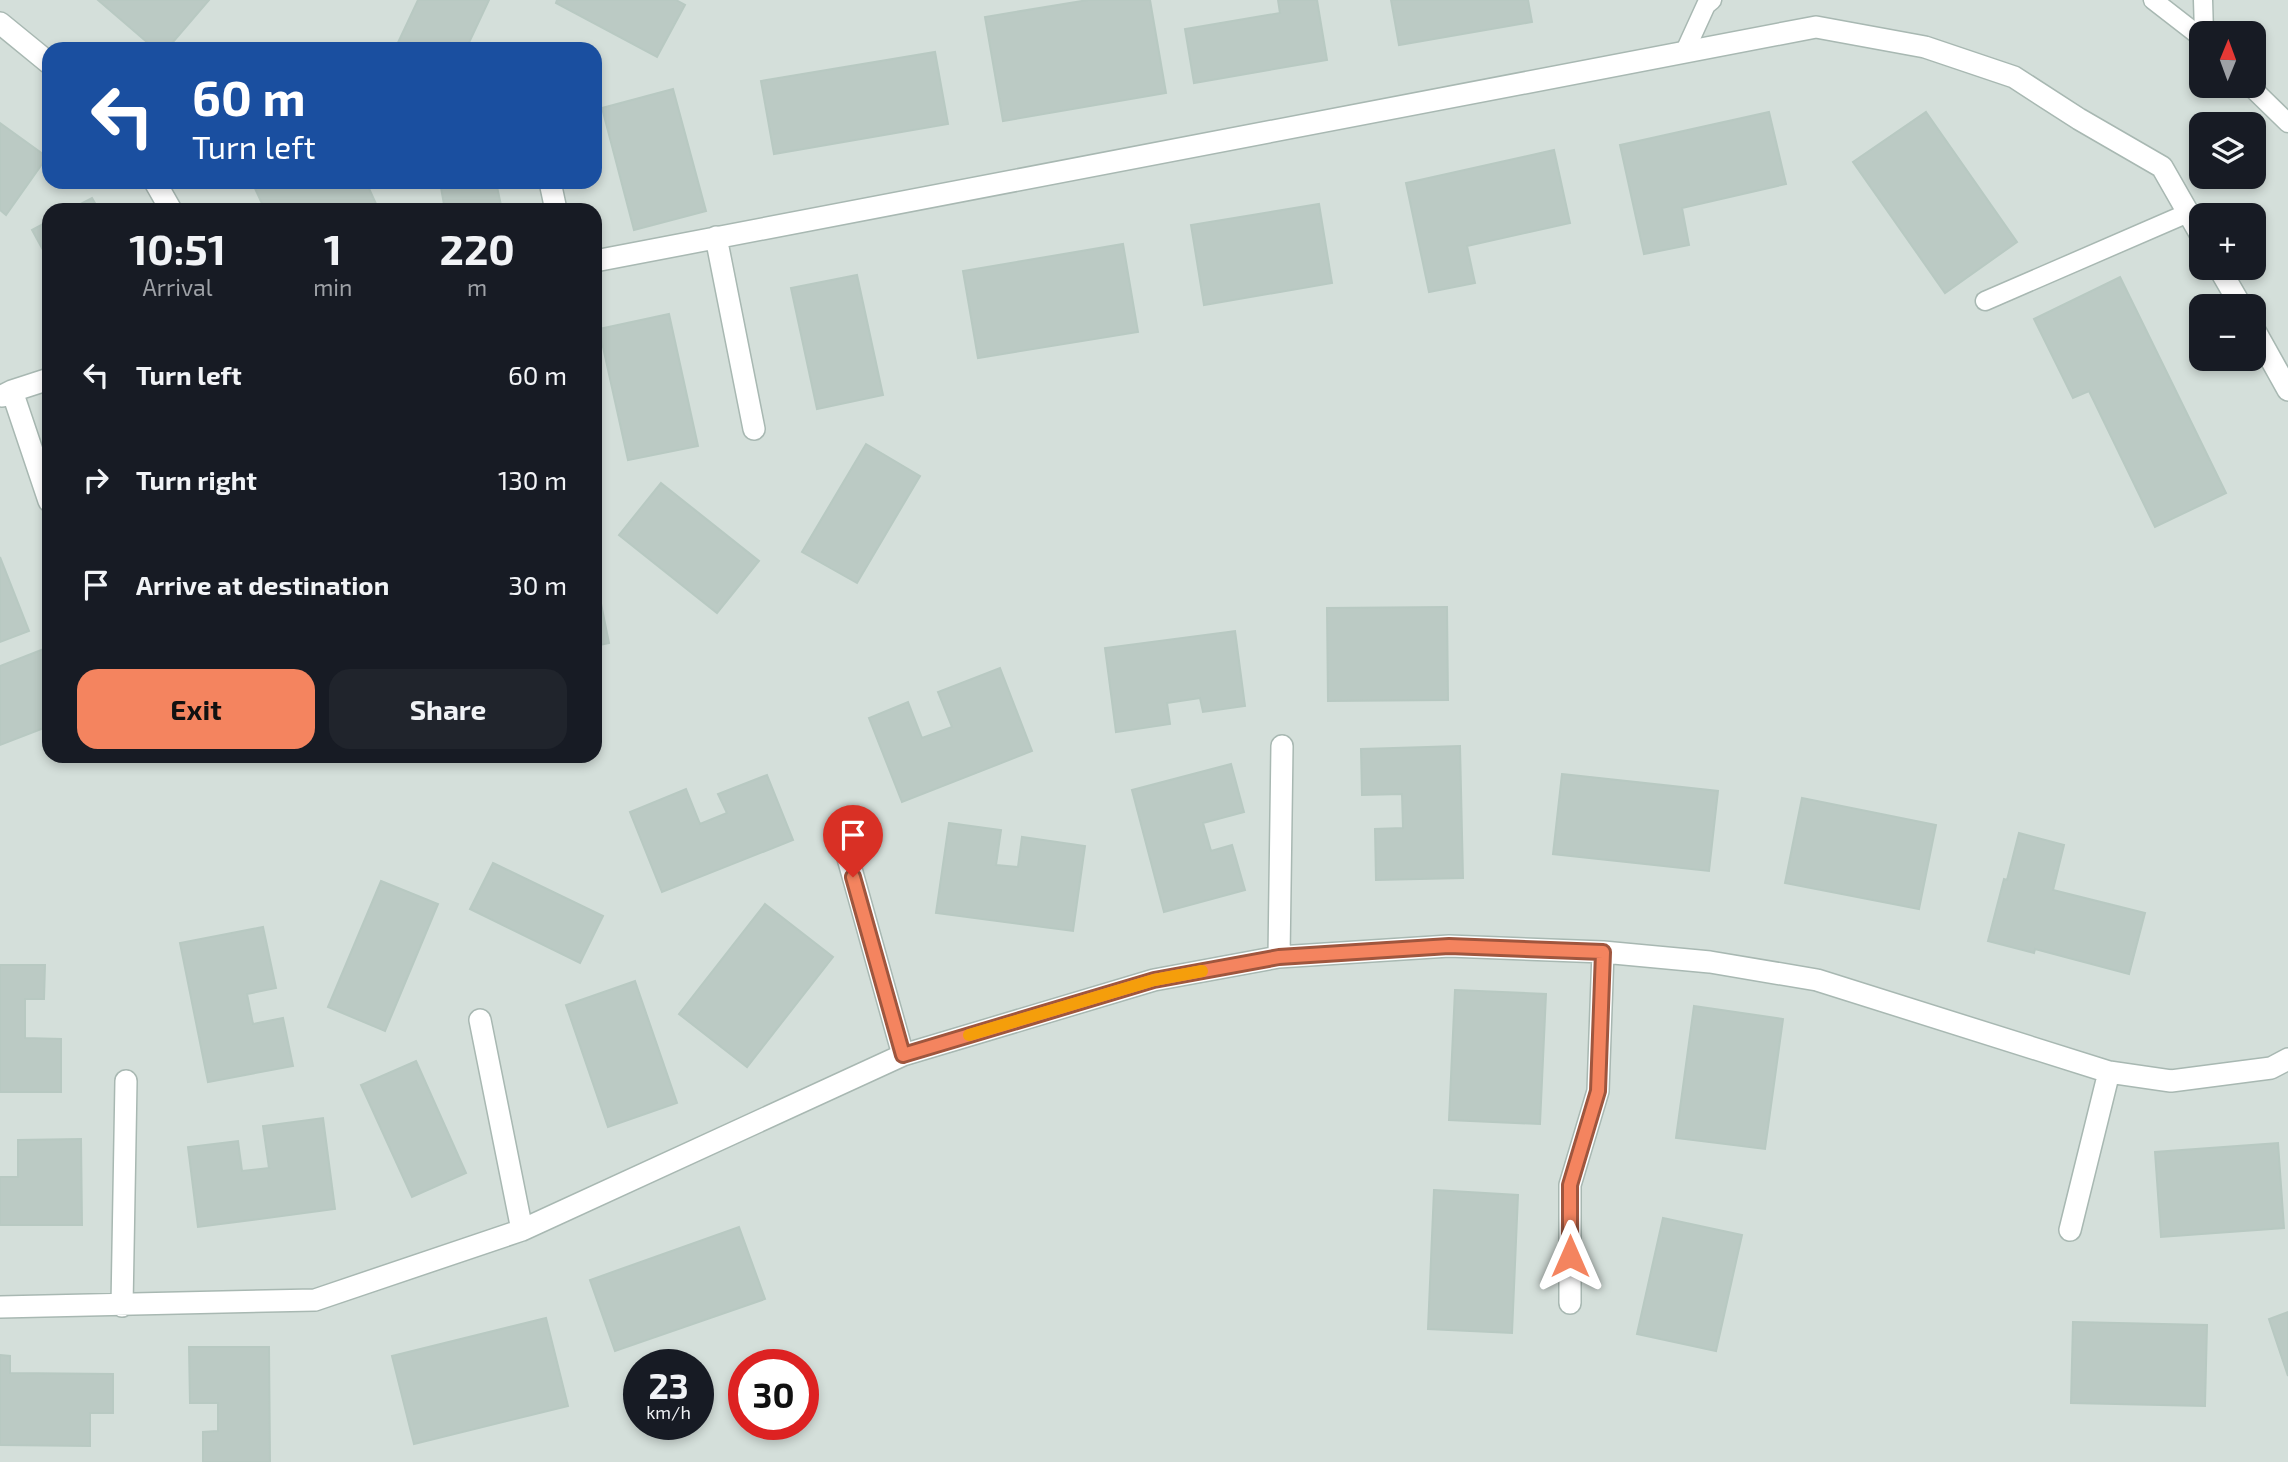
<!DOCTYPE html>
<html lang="en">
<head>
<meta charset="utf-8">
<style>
  body { margin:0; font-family:"Exo 2",sans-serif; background:#20242c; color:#f1f3f6; height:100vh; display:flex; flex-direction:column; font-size:26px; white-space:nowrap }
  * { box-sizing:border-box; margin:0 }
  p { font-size:23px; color:#9ea1a6 }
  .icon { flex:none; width:38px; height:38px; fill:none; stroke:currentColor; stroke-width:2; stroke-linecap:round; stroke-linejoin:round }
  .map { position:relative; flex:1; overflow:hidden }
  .panel { position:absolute; left:42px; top:203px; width:560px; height:560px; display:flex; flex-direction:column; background:#171b24; border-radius:21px; box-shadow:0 4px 10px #0003 }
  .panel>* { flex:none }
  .hud { position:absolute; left:42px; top:42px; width:560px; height:147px; border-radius:21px; box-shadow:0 4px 10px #0003; background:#1a4fa0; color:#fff; overflow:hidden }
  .needle { width:46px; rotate:1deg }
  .tools { position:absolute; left:2189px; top:21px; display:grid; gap:14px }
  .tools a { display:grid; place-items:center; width:77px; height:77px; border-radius:14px; background:#171b24; box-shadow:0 4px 10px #0003; font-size:35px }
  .speed { position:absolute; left:623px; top:1349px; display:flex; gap:14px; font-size:35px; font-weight:700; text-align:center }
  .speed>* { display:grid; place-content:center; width:91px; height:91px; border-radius:50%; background:#171b24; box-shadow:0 4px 10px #0003; line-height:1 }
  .speed small { font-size:18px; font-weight:400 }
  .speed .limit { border:10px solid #d22; background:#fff; color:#111 }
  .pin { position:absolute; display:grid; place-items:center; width:60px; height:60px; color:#fff; margin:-72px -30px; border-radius:50% 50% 50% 0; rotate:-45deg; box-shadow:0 0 7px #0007 }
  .pin .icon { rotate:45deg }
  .me { position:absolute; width:77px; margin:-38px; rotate:0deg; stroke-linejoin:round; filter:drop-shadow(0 0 5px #0008) }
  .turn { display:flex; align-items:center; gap:24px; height:147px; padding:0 35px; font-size:32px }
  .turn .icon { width:91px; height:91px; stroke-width:2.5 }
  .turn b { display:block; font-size:49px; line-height:60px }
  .eta { display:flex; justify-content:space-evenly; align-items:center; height:119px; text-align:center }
  .eta b { font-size:42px; font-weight:700; line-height:49px }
  .action { display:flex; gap:14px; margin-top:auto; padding:14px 35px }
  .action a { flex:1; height:80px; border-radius:21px; background:#f4845f; color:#111; font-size:28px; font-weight:700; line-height:80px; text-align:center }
  .action a+a { background:#20242c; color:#f1f3f6 }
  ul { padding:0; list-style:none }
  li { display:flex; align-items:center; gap:21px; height:105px; padding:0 35px }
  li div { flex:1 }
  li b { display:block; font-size:26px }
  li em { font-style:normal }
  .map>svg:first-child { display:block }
  .built { fill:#d4dfda; fill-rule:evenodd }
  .building { fill:#bbcac4; stroke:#b8c9c2; stroke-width:2 }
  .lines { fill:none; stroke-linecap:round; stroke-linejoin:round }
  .service-casing { stroke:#a8b8b2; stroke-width:21 }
  .minor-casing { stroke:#a8b8b2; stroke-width:24 }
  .service { stroke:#fff; stroke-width:18 }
  .minor { stroke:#fff; stroke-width:21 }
  .route-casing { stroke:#9f563e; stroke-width:18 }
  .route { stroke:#f4845f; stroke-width:12 }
  .slow { stroke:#f59e0b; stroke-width:12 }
</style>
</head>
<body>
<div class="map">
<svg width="2288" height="1462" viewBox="0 0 2288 1462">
  <rect width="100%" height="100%" fill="#e6efeb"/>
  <path class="built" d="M0,0H2288V1462H0ZM2202,33H2254V86H2202ZM49,49H595V182H49ZM2202,124H2254V177H2202ZM49,210H595V756H49ZM2202,215H2254V268H2202ZM2202,306H2254V359H2202ZM639,1365H698V1424H639ZM744,1365H803V1424H744Z"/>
  <path class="building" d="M98,0H209L167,49H155Z
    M418,0H489L466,49H395Z
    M557,0H676L685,5L657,57L556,3Z
    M1088,0H1150L1166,93L1003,121L985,17Z
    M1278,0H1317L1327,60L1194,83L1185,29L1280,13Z
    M1391,0H1528L1532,22L1399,45Z
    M935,52L948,124L774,154L761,81Z
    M673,89L706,211L634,230L602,108Z
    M1769,112L1786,184L1682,208L1689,245L1644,254L1620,145Z
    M1926,112L2017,242L1945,293L1853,162Z
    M0,123L47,157L6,215L0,210Z
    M1554,150L1570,223L1467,246L1475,283L1429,292L1406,183Z
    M252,182H366L377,206L368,210H265Z
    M440,182H496L502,210H445Z
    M92,198L99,210H69Z
    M1319,204L1332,283L1204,305L1191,225Z
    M49,221V261L32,230Z
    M1123,244L1138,332L978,358L963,271Z
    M857,275L883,395L817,409L791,288Z
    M2120,277L2226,493L2155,527L2089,391L2073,398L2034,319Z
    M669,314L698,446L628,460L599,329Z
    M866,444L920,476L857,583L802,552Z
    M661,483L759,561L717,613L619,535Z
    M0,557L29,631L0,642Z
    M595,574L609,643L595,646Z
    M1447,607L1448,700L1328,701L1327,608Z
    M1235,631L1245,706L1203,712L1200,698L1167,703L1170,724L1116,732L1105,648Z
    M49,647V726L0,745V666Z
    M1000,668L1032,751L902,802L869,718L908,702L922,738L952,727L938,692Z
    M1460,746L1463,878L1376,880L1375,829L1403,828L1402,794L1362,795L1361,749Z
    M1231,764L1244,812L1203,823L1211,851L1232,845L1245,890L1164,912L1132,790Z
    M1562,774L1718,791L1709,871L1553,854Z
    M767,775L793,840L662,892L630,812L686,789L700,824L727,813L718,794Z
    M1802,798L1936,825L1919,909L1785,883Z
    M949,823L1001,830L996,865L1018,867L1022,837L1085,846L1073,931L936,913Z
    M2019,833L2064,845L2053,890L2145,913L2129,974L2035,949L2034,953L1988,941L2004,879L2007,880Z
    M493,863L603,916L580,963L470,909Z
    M381,881L438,904L385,1031L328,1007Z
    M765,904L833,957L747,1067L679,1014Z
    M263,927L276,988L247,994L253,1024L283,1018L293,1066L208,1082L180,943Z
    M0,965H45L44,999H25V1038L61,1039V1092H0Z
    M635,981L677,1103L608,1127L566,1005Z
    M1455,990L1546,994L1540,1124L1449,1120Z
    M1694,1006L1783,1019L1765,1149L1676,1138Z
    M416,1061L466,1173L412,1197L361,1085Z
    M323,1118L335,1209L198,1227L188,1147L238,1141L242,1171L269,1168L263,1126Z
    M81,1139L82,1225H0V1177H18V1140Z
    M2278,1143L2284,1228L2161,1237L2155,1152Z
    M1434,1190L1518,1195L1512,1333L1428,1329Z
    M1663,1218L1742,1235L1716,1351L1637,1334Z
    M739,1227L765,1299L615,1351L590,1280Z
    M2288,1312V1376L2269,1319Z
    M546,1318L568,1406L414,1444L392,1356Z
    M2073,1322L2207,1325L2205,1406L2071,1403Z
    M189,1347H269L270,1462H203V1432L218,1431V1403H190Z
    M0,1355L10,1356V1373L113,1374V1413H90V1446L0,1445Z"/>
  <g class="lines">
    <defs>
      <path id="service" d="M2153,0L2202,38
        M2203,0L2204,33
        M1685,51L1706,5L1712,0
        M2250,86L2288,123
        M1985,301L2188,213"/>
      <path id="minor" d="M0,23L49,63
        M155,182L171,210
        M550,182L556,210
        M716,237L754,429
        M595,261L1816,27L1925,47L2014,77L2079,119L2162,167L2202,237
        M2219,268L2241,306
        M2254,329L2288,390
        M12,391L49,501
        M2,396L12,391L49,379
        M846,851L903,1055
        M1279,957L1282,746
        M480,1020L522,1230
        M2070,1230L2109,1072
        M1570,1303V1185L1598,1091L1603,952
        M122,1306L126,1081
        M0,1307L315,1300L522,1230L903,1055L1154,980L1279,957L1449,946L1603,952L1710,962L1817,980L2109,1072L2171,1081L2271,1068L2288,1059"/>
    </defs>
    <use href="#service" class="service-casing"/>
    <use href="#minor" class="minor-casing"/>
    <use href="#service" class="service"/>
    <use href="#minor" class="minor"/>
  </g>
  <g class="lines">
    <defs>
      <path id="route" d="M853,877L903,1055L1154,980L1279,957L1449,946L1603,952L1598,1091L1570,1185V1256"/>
    </defs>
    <use href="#route" class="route-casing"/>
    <use href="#route" class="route"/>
    <path class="slow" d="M969,1035L1154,980L1202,971"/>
  </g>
</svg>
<div class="tools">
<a><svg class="needle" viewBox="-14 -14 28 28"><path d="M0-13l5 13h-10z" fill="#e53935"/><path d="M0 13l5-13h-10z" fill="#9ea1a6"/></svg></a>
<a><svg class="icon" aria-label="layers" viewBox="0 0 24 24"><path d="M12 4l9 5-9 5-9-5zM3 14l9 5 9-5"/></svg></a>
<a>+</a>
<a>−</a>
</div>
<div class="speed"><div>23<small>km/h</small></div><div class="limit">30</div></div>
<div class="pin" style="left:853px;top:877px;background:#d93025"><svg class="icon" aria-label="arrive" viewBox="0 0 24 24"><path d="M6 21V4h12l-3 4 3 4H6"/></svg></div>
<svg class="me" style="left:1570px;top:1256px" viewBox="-20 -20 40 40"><path d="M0-17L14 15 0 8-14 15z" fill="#f4845f" stroke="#fff" stroke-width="4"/></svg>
<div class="hud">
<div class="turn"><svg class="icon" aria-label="left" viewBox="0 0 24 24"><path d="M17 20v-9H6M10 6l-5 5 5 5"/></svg><div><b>60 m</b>Turn left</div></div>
</div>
<section class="panel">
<div class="eta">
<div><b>10:51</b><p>Arrival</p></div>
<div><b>1</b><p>min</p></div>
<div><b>220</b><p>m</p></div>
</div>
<ul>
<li><svg class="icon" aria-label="left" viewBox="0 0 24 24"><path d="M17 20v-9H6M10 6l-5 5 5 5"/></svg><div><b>Turn left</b></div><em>60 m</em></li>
<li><svg class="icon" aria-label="right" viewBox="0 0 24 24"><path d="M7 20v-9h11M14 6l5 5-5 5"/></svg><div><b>Turn right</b></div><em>130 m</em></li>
<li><svg class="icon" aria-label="arrive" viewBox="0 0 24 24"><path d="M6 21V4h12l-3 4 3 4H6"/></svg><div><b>Arrive at destination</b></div><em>30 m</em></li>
</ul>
<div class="action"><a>Exit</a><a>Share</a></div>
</section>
</div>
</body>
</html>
